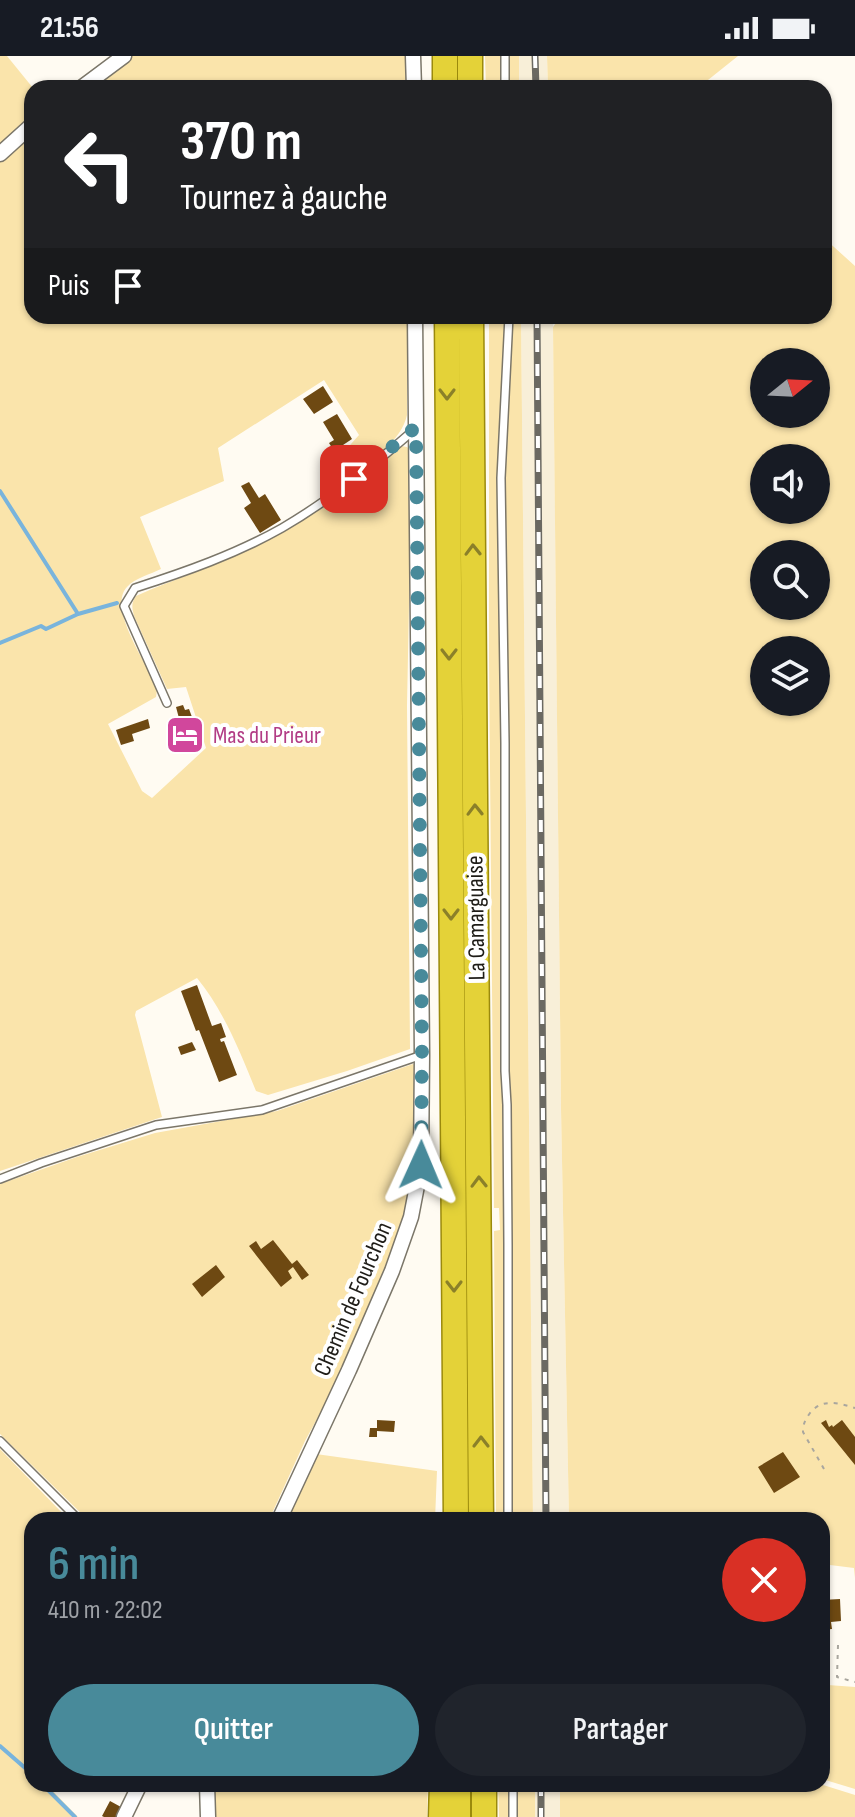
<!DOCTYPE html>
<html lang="fr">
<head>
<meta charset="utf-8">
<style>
  body { margin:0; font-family:"Sofia Sans Condensed",sans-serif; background:#20242c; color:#f1f3f6; height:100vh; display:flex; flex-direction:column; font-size:30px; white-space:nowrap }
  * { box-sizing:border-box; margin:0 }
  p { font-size:26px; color:#9ea1a6 }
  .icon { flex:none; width:44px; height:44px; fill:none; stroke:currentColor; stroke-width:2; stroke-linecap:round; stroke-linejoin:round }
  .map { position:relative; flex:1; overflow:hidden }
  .drawer { position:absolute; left:24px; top:1456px; width:806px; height:280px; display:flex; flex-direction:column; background:#171b24; border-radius:24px; box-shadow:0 2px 6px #0004 }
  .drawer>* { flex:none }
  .banner { position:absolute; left:24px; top:24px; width:808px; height:244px; border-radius:24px; box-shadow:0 2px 6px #0004; background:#202124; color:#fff; overflow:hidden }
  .needle { width:52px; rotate:72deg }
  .tools { position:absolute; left:750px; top:292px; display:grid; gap:16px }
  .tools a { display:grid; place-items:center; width:80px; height:80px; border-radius:50%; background:#171b24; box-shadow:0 2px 6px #0004; font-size:40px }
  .pin { position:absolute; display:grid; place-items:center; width:68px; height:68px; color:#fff; margin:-34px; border-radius:16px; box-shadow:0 4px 12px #0006 }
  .me { position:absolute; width:88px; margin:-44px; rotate:1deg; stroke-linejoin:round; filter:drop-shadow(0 0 6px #0008) }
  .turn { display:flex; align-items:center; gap:28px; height:168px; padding:0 24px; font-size:36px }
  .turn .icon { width:104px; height:104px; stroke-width:2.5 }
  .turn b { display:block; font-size:56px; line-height:68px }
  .then { display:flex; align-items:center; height:76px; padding:0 24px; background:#0003; gap:16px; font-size:30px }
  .round { display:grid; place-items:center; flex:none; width:84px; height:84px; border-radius:42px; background:#20242c }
  .summary { display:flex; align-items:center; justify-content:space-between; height:136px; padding:0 24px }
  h1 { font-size:48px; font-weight:600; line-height:60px; color:#488a9a }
  .primary-button { display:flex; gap:16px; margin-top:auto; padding:16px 24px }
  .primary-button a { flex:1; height:92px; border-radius:48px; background:#488a9a; color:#fff; font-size:32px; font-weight:600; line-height:92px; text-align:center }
  .primary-button a+a { background:#20242c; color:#f1f3f6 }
  .status { display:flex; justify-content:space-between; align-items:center; height:56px; padding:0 40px; background:#171b24; direction:ltr }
  .status svg { height:22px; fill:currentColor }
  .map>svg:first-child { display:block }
  .built { fill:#f8efd8 }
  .green { fill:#fae4ab; fill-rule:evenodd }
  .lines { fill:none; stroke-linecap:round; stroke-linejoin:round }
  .stream { stroke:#79b4dc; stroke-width:4 }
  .building { fill:#6e4912 }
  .service-casing { stroke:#7b7669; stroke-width:10 }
  .minor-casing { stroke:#7b7669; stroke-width:17 }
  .trunk-casing { stroke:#9b8a0c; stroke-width:27 }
  .path { stroke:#a9a69e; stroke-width:2; stroke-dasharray:4 6; stroke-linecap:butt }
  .service { stroke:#fff; stroke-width:7 }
  .minor { stroke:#fff; stroke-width:14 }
  .trunk { stroke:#e4d238; stroke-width:24 }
  .rail-casing { stroke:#6b6962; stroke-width:7 }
  .rail { stroke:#fff; stroke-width:4; stroke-dasharray:12; stroke-linecap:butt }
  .oneway { stroke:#8b8029 }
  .route { stroke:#488a9a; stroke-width:14; stroke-dasharray:0 25.2 }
  .labels { text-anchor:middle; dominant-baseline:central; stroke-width:8; stroke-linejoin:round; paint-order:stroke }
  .hotel-label { font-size:24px; fill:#b23c85; stroke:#fff; text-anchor:start }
  .street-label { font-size:24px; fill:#1e1c17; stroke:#fff }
</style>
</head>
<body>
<div class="status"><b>21:56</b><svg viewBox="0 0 49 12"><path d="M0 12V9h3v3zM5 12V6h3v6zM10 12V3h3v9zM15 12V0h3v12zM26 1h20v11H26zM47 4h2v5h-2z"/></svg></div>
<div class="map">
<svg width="855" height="1761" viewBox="0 0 855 1761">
  <rect width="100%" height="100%" fill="#fffbf2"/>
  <path class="built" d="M519,0H547L548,32H519Z
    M521,260H553L561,1053L569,1464H533Z
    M535,1728H560V1761H535Z"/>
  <path class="green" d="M0,0H7L33,32L32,60L0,88Z
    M129,0H407V32H89Z
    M485,0H519V32H486Z
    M547,0H738L698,32H548Z
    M32,75V260H407V359C401,386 372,403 351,418L339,404L343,397L359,379L324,324L218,392L224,425L140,461L161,513C151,518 135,522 127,531C108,551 144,604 154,625L157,634L156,641L108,668L142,735L152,742L206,692L186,631L167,633L134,560C132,552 131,547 136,540C177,522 220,509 260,488C312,462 356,427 401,390L407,391L412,396L407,650L410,993L347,1015L268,1039L256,1035C240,996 224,955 197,922L136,955L135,959L162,1061L0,1115V103Z
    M824,182L855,210V1522L854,1512L822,1508V1464H569L561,1053L553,271L561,260H824ZM764,306H816V358H764ZM764,402H816V454H764ZM764,498H816V550H764ZM764,594H816V646H764Z
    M489,260H521L533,1464H496L494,1175L500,1174L499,1152H494L489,603Z
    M413,1008L417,1009L415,1079L407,1155L342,1317L305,1385L269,1464H88L0,1378V1128L77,1101L155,1077L277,1055Z
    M0,1393L69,1464H32V1728H46L78,1761H0Z
    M316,1398L437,1415L435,1464H285Z
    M828,1629L855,1631V1733L822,1723V1630Z
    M212,1728H428L427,1761H213Z
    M498,1728H535V1761H499Z
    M560,1728H820L855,1739V1761H560Z"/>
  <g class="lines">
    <path class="stream" d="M0,435L78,558
      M0,587L41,570L46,573L78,558L117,547
      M0,1690L32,1718
      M42,1728L75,1761"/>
  </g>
  <path class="building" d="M323,330L333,346L314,358L303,343Z
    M337,358L352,383L334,395L329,387L334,384L323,366Z
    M249,426L259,442L265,438L281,464L260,477L244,452L251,447L241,430Z
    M183,649L185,654L189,653L192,661L189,663L197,687L184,691L176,668L180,666L176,651Z
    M148,663L150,672L132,678L134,685L121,689L116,674Z
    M197,929L212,970L221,967L226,981L220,983L221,986L224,985L237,1019L219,1026L199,974L196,975L181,935Z
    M192,986L196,994L181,999L178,991Z
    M273,1184L292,1208L297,1204L309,1219L302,1224L293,1211L288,1215L292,1222L281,1231L249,1190L256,1185L261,1193Z
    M216,1209L225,1221L202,1241L192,1228Z
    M377,1364L395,1365L394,1376L377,1375V1381H369L370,1372H377Z
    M826,1364L829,1371L832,1369L833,1371L842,1364L855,1381V1409L821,1367Z
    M783,1396L800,1421L774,1437L758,1411Z
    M840,1543L841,1565L831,1566L832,1573L822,1574V1544Z
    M110,1745L121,1751L116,1761H104L102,1760Z"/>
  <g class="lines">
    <defs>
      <path id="service" d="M505,0V32
        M167,647L124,550L135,532C185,516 236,498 282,472C330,444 374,409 415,373
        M0,1123L41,1107L156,1069L262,1054L422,999
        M0,1385L79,1464
        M508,1464V1189L507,1049L505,1015V687L501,422L509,260
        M513,1728V1761"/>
      <path id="minor" d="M413,0L414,32
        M81,32L124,0
        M0,98L32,69
        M279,1464L349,1314L392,1215L411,1161L421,1109L422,999L415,260
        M207,1728L208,1761
        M124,1761L140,1728"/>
      <path id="trunk" d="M445,32V0
        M470,32V0
        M447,260L456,1464
        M471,260L481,1464
        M458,1728V1761
        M484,1728V1761
        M441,1761L442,1728"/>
    </defs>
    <use href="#service" class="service-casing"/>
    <use href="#minor" class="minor-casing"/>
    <use href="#trunk" class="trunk-casing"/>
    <path class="path" d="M824,1413L803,1376C803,1368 805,1364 810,1357C822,1342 839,1347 855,1352
      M838,1589L837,1621L855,1626"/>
    <use href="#service" class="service"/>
    <use href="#minor" class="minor"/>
    <use href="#trunk" class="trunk"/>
    <defs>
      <path id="rail" d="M535,0L536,32
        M537,260L546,1464
        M541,1728V1761"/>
    </defs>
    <use href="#rail" class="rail-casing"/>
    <use href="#rail" class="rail"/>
  </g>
  <defs><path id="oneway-chevron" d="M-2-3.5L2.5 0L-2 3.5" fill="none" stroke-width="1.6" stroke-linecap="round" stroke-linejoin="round" transform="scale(2)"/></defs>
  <g class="oneway">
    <use href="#oneway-chevron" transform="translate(447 338) rotate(90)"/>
    <use href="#oneway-chevron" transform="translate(473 494) rotate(-91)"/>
    <use href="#oneway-chevron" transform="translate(449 598) rotate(90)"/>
    <use href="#oneway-chevron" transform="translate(475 754) rotate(-91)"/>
    <use href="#oneway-chevron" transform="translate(451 858) rotate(90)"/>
    <use href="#oneway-chevron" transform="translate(479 1126) rotate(-91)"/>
    <use href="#oneway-chevron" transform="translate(454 1230) rotate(90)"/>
    <use href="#oneway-chevron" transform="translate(481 1386) rotate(-90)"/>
  </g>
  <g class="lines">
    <path class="route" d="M354,423L416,371L422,999L421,1109"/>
  </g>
  <defs>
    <symbol id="hotel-square" viewBox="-11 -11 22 22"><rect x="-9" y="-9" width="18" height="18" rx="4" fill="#d1479c" stroke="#fff"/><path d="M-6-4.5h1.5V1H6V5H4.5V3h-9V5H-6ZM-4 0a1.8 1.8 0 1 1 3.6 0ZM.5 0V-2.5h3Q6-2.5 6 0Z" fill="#fff"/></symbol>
  </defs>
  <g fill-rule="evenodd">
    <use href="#hotel-square" x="163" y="657" width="44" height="44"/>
  </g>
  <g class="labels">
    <g class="hotel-label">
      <text x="213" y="679">Mas du Prieur</text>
    </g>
    <g class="street-label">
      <text transform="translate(476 862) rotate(-91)">La Camarguaise</text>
      <text transform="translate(353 1243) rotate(-67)">Chemin de Fourchon</text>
    </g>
  </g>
</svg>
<div class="tools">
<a><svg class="needle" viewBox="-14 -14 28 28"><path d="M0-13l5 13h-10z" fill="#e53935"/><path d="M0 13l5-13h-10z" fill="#9ea1a6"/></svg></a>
<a><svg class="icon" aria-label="sound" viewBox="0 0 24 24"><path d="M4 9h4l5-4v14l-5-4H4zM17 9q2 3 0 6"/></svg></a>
<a><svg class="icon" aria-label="search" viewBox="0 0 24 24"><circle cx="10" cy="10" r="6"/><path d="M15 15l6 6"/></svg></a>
<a><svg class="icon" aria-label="layers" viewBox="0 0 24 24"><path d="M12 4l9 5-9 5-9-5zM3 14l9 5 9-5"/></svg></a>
</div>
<div class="pin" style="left:354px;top:423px;background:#d93025"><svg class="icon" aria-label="arrive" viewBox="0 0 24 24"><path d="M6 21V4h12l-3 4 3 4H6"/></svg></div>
<svg class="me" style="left:421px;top:1109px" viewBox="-20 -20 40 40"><path d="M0-17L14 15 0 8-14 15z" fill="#488a9a" stroke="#fff" stroke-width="4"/></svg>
<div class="banner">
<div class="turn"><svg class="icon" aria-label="left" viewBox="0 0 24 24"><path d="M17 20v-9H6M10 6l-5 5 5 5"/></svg><div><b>370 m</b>Tournez à gauche</div></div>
<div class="then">Puis<svg class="icon" aria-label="arrive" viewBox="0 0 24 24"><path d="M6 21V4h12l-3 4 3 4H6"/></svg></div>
</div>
<section class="drawer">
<div class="summary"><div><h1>6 min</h1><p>410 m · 22:02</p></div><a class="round" style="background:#d93025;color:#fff"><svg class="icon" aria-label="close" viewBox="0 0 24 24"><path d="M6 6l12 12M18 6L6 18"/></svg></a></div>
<div class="primary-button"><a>Quitter</a><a>Partager</a></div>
</section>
</div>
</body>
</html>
